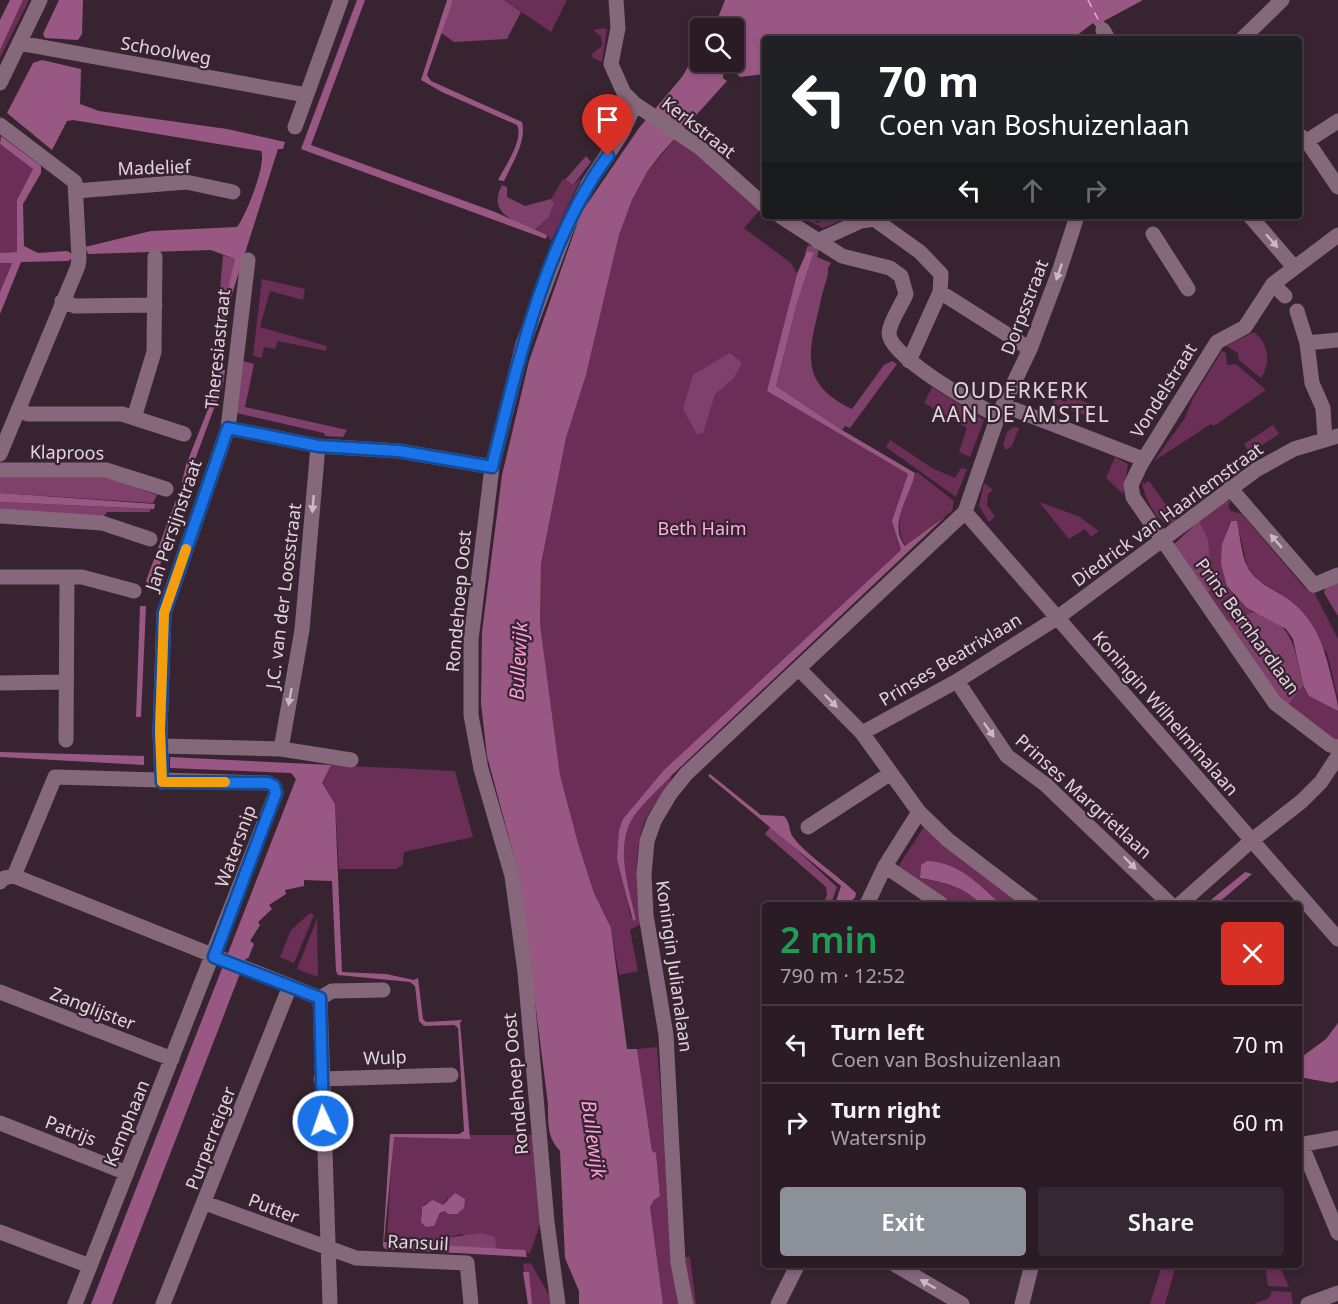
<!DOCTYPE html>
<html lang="en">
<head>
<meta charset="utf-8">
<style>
  body { margin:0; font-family:"Noto Sans",sans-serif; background:#362832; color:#f1f3f6; height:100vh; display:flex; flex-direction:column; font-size:22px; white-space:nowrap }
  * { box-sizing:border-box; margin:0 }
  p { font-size:20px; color:#a5a1a7 }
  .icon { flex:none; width:33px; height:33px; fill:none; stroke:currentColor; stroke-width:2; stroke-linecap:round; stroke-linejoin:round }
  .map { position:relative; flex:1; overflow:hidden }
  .sheet { position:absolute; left:762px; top:902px; width:540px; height:366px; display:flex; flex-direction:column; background:#2a1b25; border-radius:6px; box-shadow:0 3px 9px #0003,0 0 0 2px #463942 }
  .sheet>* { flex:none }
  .banner { position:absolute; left:762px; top:36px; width:540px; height:183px; border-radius:6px; box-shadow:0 3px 9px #0003,0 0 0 2px #463942; background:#202124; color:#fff; overflow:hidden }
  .controls { position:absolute; left:690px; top:18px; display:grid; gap:12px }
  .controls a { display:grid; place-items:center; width:54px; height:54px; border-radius:6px; background:#2a1b25; box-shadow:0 3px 9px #0003,0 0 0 2px #463942; font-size:30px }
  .pin { position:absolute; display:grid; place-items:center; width:51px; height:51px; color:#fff; margin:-62px -26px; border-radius:50% 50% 50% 0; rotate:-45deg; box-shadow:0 0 6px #0007 }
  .pin .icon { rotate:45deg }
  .me { position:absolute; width:66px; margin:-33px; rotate:357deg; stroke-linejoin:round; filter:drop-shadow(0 0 4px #0008) }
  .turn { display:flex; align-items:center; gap:21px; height:126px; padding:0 18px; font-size:27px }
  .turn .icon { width:78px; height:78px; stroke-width:2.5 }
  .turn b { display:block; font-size:42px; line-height:51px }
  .lanes { display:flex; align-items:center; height:57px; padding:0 18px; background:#0003; justify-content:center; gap:30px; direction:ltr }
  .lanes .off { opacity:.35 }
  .round { display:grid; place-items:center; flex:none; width:63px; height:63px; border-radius:6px; background:#362832 }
  .headline { display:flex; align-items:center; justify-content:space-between; height:102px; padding:0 18px }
  h1 { font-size:36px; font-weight:600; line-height:45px; color:#1e9e55 }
  .primary-button { display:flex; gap:12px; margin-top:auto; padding:12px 18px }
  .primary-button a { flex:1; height:69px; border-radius:6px; background:#8c9099; color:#fff; font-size:24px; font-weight:600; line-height:69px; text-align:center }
  .primary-button a+a { background:#362832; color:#f1f3f6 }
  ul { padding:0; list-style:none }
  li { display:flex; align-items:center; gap:18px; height:78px; padding:0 18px; border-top:2px solid #463942 }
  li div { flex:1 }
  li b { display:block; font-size:22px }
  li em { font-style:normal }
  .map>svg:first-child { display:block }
  .green { fill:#6a2e57; fill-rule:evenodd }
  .forest { fill:#7f406b }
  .water { fill:#995883 }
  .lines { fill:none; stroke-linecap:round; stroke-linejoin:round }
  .ferry { stroke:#fa9eda; stroke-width:1.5; stroke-dasharray:8 6; stroke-linecap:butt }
  .minor { stroke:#86687b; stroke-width:15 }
  .oneway { fill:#cbb9c4 }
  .route-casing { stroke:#114b97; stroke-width:15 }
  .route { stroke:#1a73e8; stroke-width:10 }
  .slow { stroke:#f59e0b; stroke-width:10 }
  .labels { text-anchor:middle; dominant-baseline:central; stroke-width:4.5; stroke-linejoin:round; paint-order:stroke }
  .street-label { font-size:18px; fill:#e2d4dd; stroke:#382431 }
  .park-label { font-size:18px; fill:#faafdf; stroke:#382431 }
  .water-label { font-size:20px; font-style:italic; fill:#fa9eda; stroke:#382431 }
  .quarter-label { font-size:21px; letter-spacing:1.5px; fill:#e2d4dd; stroke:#382431 }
</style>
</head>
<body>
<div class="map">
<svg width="1338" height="1304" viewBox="0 0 1338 1304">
  <rect width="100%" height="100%" fill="#382431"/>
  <path class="green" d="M23,0H29L0,58V50Z
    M504,0H567L551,32Z
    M604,28L607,30L602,62L593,58L592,54L602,46L601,37L593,30Z
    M675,139L695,150L761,209L744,228L791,263L797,274L767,391L908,474C902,502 889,522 901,550L664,770L619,830L629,911L633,921L636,920C629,888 614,846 634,816C644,801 660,788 672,775C669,792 650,807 644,823C633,855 637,891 641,924L630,930L638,971L619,975L611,928L594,893L578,843L560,775L540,624L541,564L566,438L586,375L619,235L632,200L647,172Z
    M0,144L33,169L17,200V252L0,253Z
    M581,178L551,241L547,235L536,230L549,217L554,203L551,199L563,179L573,185Z
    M799,216H813L816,223L821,221V216H853L823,228Z
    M12,262L0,292V263Z
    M262,279L305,289L303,300L270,291L260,327L327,346L326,351L278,341L275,349L264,347L262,358L253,356Z
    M1254,332C1269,344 1271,362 1261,378L1239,360L1238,353L1226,346Z
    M1222,351L1226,353L1227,365L1236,364L1266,390L1214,426L1211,424L1154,461L1185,418L1193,398Z
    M932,387L984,420L970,457L959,452L967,428L924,403Z
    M1069,396L1093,405L1087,416L1053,404L1056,398L1066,402Z
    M1273,425L1279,434L1250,453L1244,444Z
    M1013,427L1019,428L1012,446L1006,450L1003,445L1007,432Z
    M890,440L932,468L955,478L961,468L967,469L956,497L886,447Z
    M1115,457L1128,464L1123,494L1106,478Z
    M917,472L954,501L952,511L906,546C891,526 906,489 917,472Z
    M1142,481L1144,484L1149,481L1177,520L1171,525C1157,524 1143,495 1142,481Z
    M984,483L993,490L988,494L987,505L995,517L989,522L979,506Z
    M1231,500L1228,507L1231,511L1242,514L1305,588L1313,590L1338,639V699L1327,653L1283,595L1256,579L1247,566L1237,521H1230L1222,544L1247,608L1253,612L1223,623L1204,595L1212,583L1208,539L1199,521L1223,502Z
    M1039,502L1078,516L1099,531L1091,537L1085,529L1069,539Z
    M1303,686L1309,696L1338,711V742L1288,705Z
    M331,765L455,771L473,837L404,852L403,864L397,869H339L335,804L322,783Z
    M925,825L1023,904H1001L921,865L920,878C944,883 964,887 981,904H952L899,871L898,867Z
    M310,913L314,915L294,963L280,957L291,930Z
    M317,919L318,977L297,969Z
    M657,1047L674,1258L682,1304H663L650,1207L654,1200L660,1196L656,1154L652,1151L637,1049Z
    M393,1135H536L544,1213L530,1253L497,1255L462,1234L446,1238L387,1239ZM448,1197L445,1211L441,1213L433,1226L426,1227C422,1218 417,1210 426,1203L443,1205Z
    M684,1257H690L696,1304H693Z
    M529,1263L532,1265L554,1304H528L523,1264Z
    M1162,1265H1176L1165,1304H1150Z
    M1265,1265H1279L1289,1287L1268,1286Z
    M1272,1291L1291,1292L1293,1304H1254L1269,1298Z"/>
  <path class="forest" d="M453,0H504L521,12L507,39L454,42L440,32Z
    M586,156L591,162L573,185L565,180Z
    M502,185L507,187V197L525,206L551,199L554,203L549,217L535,230C514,221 487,213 502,185Z
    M808,245L819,249L817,257L831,263L828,268C829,276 824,286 822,295C811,346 794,382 852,409L884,365L892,361L897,364L850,428L845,426L842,430L776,386L797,303L814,252L807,251L804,255Z
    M223,255L235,259V265L222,314L219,358L214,355Z
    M730,353L742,363L734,378L715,394L703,433L697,434L683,409L693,375Z
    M243,361L254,364L245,407L347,430L343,437L325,436L324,433L236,413Z
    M0,476H105L157,495L153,503L0,493Z
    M0,502L151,509L149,512H107L101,520L0,512Z
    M1199,521L1208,539L1212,583L1210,590L1204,595L1171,547Z
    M1338,579V616L1324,593L1326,585Z
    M1253,612C1296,624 1294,649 1303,686L1288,705L1273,692L1223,623Z
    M771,826L837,887L831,904H823L827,895L826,887L765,834Z
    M481,1233L495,1237L497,1255L387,1248V1239L446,1238Z"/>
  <path class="water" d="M10,0H23L0,50V20Z
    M59,0H83L82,34L78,40L45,38L43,34Z
    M357,0H365L311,145L495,212L547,235L546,239L301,149Z
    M447,0H453L427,75L431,81L522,122C527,141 512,164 504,181L498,180C505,166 524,140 517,125L442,92L421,80Z
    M725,0H1143L1104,21L1107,28L1100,31L1093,23L1072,39H765V74L740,77L732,69L724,70L723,78L727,81L660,155L647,172L632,200L619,235L586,375L566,438L541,564L540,624L560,775L578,843L594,893L611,928L627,1049H637L652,1151L656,1153L660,1196L654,1200L650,1207L663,1304H579V1291L565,1258L560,1151C547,1138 548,1122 548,1104L519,875L487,756L481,703L482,632L502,475L529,361L581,213L639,128L682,77L696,53L700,62H734V28H714Z
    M42,60L81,69L80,104L99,111L227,129L285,142L283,149H278L226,313L224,360L219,358L222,314L235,259L211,250L88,254L85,247L151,231L237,227C246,215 267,164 261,151L73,120L67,121L52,150L7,113L33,63Z
    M1,136L41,166V173L23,204L24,246L38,253L67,251L71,253L73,258L68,261L21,262L0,314V292L12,263H0V253L17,252V200L33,169L0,144Z
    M807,251L814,252L797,303L776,386L842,430L915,473C912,493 887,523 905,546L946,516L672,775C660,788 644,802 634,816C614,846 629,888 636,920L633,921L617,859L619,830L623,819L664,770L901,550L892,521L908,474L767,391L797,274Z
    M219,370H225L223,384L186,484L182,482L186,465L210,404Z
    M0,493L155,504L154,509L0,502Z
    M176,500L181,502L154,583L149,584L146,581Z
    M1231,521H1237C1240,535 1241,553 1247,566C1254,581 1269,587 1282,595C1317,618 1324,646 1333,684C1335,693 1338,701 1338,711L1309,696L1303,685L1293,639L1286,629L1247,608L1227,586L1221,564L1222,544Z
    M140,606H146L141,717H136Z
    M0,752L144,756V765L0,757Z
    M170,757L331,765L322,783L335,804L342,972L386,974L414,980L418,978L423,1019L426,1022L462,1020L460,1023L470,1139L394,1137L384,1242L525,1250L527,1257L385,1249L383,1246L390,1134H459L464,1131L458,1028L454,1025L424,1026L419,1021L415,986L410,982L338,975L336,971L332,881L304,880V886L285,890L286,894L269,905L272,909L258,922L260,925L250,941L254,944L248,959L246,958L112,1304H91L296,779L291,773L170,768Z
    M710,774L761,815L784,816C791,823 788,830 793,837C805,854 840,877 856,893L855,898L846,904H835L841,886L708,776Z
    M927,861C961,863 977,884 1001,904H981C964,887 944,882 920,878L921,865Z
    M1245,872L1252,874L1217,904H1206Z
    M1338,1023V1081L1332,1083L1299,1077V1059L1326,1039Z
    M455,1193L465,1199L464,1208L457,1214H448L445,1211L440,1213L434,1226L426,1227L421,1222L422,1207L433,1200L443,1205Z
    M523,1272H529L532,1304H528Z"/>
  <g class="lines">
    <path class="ferry" d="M1088,0L1100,23"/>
    <path class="minor" d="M616,0L618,28L611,64L624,93L635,104L699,147L765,206
      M1103,30L1108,39
      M1242,39L1282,0
      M19,43L306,95
      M0,83L40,0
      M0,125L75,182L79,258L78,266L0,454
      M295,127L341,0
      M1299,135L1307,141L1338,187
      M1307,141L1338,121
      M76,191L186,182L233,192
      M780,216L842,256L890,268L901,276L906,294C901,307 890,320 889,333C888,356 977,406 998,416
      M1250,216L1293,266
      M1153,234L1188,289
      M1338,235L1273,284L1245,327L1217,342L1141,464L1131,485L1133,497L1275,703L1330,745L1338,747
      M817,241L861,221L874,219L920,252L941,274L940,292L909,361
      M1273,284L1285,296
      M940,292L1030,349
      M62,301L75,306L155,305
      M1297,311L1307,343L1312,383L1323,408L1325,440
      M1307,343L1338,340
      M1003,405L1143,459
      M18,410L28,414H122L184,434
      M134,418L154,352L155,257
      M228,428L318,446L399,451L492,467
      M0,470H106L166,489
      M1230,488L1314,585L1338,575
      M965,512L1338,939
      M0,516L102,523L150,539
      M0,577H82L134,591
      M799,669L862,733L919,812L948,840L1032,904
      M957,681L1007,756L1046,785L1170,904
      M0,683L66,682
      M862,733L957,681L1057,618L1256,470L1294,449L1338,436
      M66,740L67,577
      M162,746L281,749L351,760
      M281,749L302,630L318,446
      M162,782L160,731L164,613L228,428L248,260
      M808,827L891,773
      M885,866L941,904
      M14,876L55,777L268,783L274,786L276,793L75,1304
      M0,882L4,878L14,876L320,998L330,1304
      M867,904L885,866L919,812
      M1180,904L1251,841L1302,801L1321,782L1338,756
      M0,992L172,1059
      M320,998L332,991L383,990
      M321,1079L451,1075
      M0,1123L127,1173
      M1299,1145L1338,1138
      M1302,1146L1338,1233
      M205,1203L356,1258L467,1263L471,1304
      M0,1232L90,1266
      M894,1264L962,1304
      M163,1304L290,986
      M558,1304L547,1222L525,972L512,876L481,769L471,715V640L492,467L523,344L567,227L588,184L623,131L635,104
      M686,1304L678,1263L666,1035L646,915L644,874L647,841L654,821L670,794L686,774L965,512L998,416L1030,349L1059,272L1077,216
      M778,1304L798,1264
      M1022,1304L1032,1264
      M1308,1304L1338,1293"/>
  </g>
  <defs><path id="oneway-solid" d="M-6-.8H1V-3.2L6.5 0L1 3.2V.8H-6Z" transform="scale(1.5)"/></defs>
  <g class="oneway">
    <use href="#oneway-solid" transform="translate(1272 241) rotate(49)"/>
    <use href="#oneway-solid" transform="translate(1059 272) rotate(109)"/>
    <use href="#oneway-solid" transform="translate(313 504) rotate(95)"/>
    <use href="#oneway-solid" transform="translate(1276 541) rotate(-131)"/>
    <use href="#oneway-solid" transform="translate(290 697) rotate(100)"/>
    <use href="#oneway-solid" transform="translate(831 701) rotate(45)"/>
    <use href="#oneway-solid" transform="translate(989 730) rotate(55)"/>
    <use href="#oneway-solid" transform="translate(1130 863) rotate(46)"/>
    <use href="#oneway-solid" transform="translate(928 1284) rotate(-150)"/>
  </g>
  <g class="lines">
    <defs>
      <path id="route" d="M323,1121L320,998L214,957L276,793L274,786L268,783L162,782L160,730L164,613L228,428L318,446L399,451L492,467C517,366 545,241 608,156"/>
    </defs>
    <use href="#route" class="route-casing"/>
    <use href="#route" class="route"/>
    <path class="slow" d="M186,549L164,613L160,730L162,782H225"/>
  </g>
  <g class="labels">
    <g class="street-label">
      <text transform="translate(166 50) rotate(10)">Schoolweg</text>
      <text transform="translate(699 127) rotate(38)">Kerkstraat</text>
      <text transform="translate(154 167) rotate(-2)">Madelief</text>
      <text transform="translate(1024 307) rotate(-69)">Dorpsstraat</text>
      <text transform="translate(217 349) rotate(-84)">Theresiastraat</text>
      <text transform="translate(1163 390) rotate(-58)">Vondelstraat</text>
      <text transform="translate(67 452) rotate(1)">Klaproos</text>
      <text transform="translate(1167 514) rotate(-36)">Diedrick van Haarlemstraat</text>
      <text transform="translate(173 525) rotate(-71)">Jan Persijnstraat</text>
      <text transform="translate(283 596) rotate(-83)">J.C. van der Loosstraat</text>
      <text transform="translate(458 601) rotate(-85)">Rondehoep Oost</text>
      <text transform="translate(1248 626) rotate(54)">Prins Bernhardlaan</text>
      <text transform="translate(950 659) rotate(-31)">Prinses Beatrixlaan</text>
      <text transform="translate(1166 713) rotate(49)">Koningin Wilhelminalaan</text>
      <text transform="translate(1084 796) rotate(42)">Prinses Margrietlaan</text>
      <text transform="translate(235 846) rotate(-70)">Watersnip</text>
      <text transform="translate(675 966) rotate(82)">Koningin Julianalaan</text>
      <text transform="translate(93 1008) rotate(21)">Zanglijster</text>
      <text transform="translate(385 1057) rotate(-2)">Wulp</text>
      <text transform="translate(515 1084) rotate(-95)">Rondehoep Oost</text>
      <text transform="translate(126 1123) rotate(-68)">Kemphaan</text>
      <text transform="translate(71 1130) rotate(21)">Patrijs</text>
      <text transform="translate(210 1138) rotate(-69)">Purperreiger</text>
      <text transform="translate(274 1208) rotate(21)">Putter</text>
      <text transform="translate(418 1242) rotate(3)">Ransuil</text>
    </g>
    <g class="park-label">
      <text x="702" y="528">Beth Haim</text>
    </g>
    <g class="water-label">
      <text transform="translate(518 661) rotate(-87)">Bullewijk</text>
      <text transform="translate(594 1139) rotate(82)">Bullewijk</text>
    </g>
    <g class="quarter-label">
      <text x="1021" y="390">OUDERKERK<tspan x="1021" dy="24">AAN DE AMSTEL</tspan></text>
    </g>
  </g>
</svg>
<div class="controls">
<a><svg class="icon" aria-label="search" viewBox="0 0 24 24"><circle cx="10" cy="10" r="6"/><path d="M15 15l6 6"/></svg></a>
</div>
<div class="pin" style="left:608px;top:156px;background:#d93025"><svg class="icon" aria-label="arrive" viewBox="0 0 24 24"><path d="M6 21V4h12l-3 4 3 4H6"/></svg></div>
<svg class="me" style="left:323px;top:1121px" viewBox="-20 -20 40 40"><circle r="17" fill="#1a73e8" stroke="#fff" stroke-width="3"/><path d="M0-11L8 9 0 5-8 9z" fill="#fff"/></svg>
<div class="banner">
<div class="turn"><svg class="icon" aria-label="left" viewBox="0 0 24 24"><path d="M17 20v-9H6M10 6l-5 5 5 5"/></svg><div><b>70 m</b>Coen van Boshuizenlaan</div></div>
<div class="lanes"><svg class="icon" aria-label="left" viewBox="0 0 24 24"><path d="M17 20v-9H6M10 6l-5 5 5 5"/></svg><svg class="icon off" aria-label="ahead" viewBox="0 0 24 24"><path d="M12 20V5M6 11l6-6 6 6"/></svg><svg class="icon off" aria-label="right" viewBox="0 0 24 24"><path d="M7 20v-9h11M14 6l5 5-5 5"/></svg></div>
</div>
<section class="sheet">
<div class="headline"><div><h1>2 min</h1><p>790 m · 12:52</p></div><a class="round" style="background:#d93025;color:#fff"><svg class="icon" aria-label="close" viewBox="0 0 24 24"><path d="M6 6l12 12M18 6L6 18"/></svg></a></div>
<ul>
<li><svg class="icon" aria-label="left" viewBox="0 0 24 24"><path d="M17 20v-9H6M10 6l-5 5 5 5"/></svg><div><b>Turn left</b><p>Coen van Boshuizenlaan</p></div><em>70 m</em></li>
<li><svg class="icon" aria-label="right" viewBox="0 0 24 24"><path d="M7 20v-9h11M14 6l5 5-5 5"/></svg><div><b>Turn right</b><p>Watersnip</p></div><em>60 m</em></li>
</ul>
<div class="primary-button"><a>Exit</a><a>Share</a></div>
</section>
</div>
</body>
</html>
